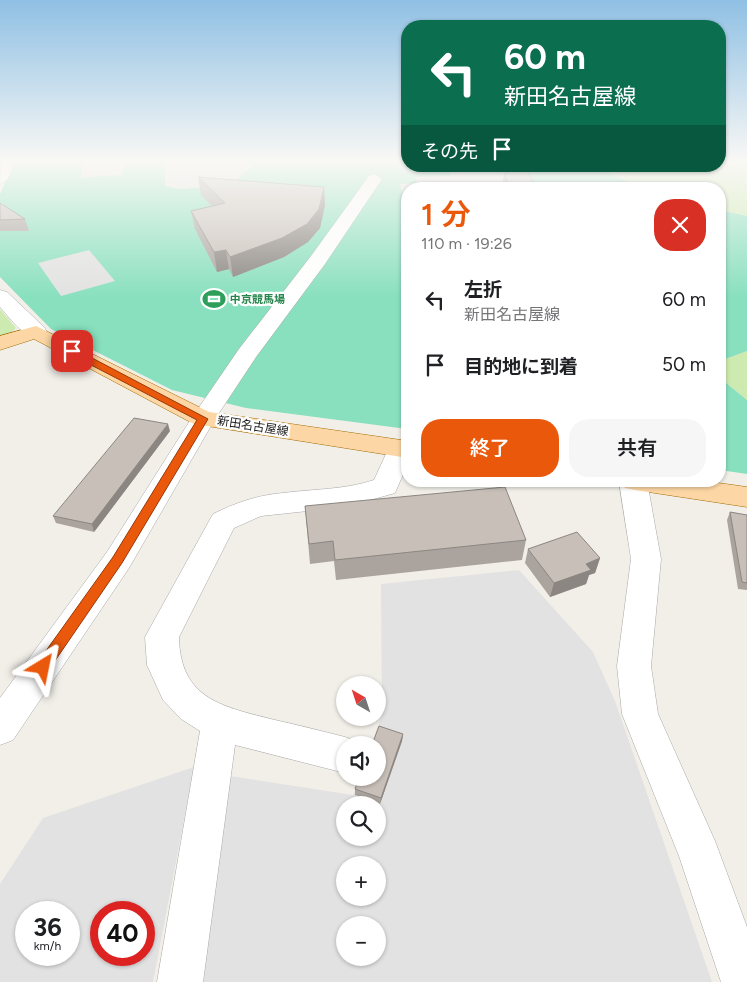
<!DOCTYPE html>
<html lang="ja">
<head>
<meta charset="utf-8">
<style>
  body { margin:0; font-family:Figtree,"Noto Sans JP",sans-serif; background:#f6f6f6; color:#202124; height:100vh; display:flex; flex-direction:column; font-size:19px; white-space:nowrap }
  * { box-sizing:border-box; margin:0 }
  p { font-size:16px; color:#757577 }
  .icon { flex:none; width:28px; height:28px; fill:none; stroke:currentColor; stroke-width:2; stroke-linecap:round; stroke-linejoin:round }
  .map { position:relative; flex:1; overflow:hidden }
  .side { position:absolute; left:401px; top:182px; width:325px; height:305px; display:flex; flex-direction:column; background:#fff; border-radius:20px; box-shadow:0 1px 4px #0004 }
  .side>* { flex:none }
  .top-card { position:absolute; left:401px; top:20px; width:325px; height:152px; border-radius:20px; box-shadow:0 1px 4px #0004; background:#0b6e4f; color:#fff; overflow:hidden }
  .needle { width:32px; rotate:321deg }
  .controls { position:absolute; left:336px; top:676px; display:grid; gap:10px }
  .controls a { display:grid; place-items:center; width:50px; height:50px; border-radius:50%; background:#fff; box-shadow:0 1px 4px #0004; font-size:25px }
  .speed { position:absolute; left:15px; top:901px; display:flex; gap:10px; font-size:25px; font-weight:700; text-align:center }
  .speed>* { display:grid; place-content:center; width:65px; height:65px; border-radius:50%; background:#fff; box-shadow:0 1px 4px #0004; line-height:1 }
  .speed small { font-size:12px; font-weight:400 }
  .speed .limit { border:8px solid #d22; background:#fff; color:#111 }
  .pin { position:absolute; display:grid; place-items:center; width:42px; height:42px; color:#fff; margin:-21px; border-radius:10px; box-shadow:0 2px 8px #0006 }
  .me { position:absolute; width:55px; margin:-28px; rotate:35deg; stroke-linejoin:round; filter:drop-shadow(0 0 4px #0008) }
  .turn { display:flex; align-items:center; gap:18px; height:105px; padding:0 20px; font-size:22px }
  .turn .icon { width:65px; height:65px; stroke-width:2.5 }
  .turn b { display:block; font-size:35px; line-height:42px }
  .then { display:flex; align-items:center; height:48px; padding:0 20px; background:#0003; gap:10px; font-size:19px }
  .round { display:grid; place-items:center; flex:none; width:52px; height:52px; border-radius:20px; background:#f6f6f6 }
  .summary { display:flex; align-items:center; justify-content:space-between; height:85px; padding:0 20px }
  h1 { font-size:30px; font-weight:600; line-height:38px; color:#ea580c }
  .primary-button { display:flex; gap:10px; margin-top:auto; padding:10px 20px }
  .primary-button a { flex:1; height:58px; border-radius:20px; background:#ea580c; color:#fff; font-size:20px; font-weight:600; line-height:58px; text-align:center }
  .primary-button a+a { background:#f6f6f6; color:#202124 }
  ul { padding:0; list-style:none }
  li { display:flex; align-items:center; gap:15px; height:65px; padding:0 20px }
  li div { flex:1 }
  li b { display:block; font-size:19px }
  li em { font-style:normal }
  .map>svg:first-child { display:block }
  .grass { fill:#cdebb0 }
  .pitch { fill:#88e0be }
  .parking { fill:#e2e2e2; fill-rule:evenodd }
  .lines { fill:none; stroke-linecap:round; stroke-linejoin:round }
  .minor-casing { stroke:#a9a9a9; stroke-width:1 }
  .major-casing { stroke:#a06b00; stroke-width:1 }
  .minor { fill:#fff; fill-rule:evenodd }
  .major { fill:#fcd6a4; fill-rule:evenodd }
  .wall { fill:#aba49e }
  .shaded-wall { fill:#8b8681 }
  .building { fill:#c7bfb8; stroke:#8b8681 }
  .route { fill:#ea580c; stroke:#983908 }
  .labels { text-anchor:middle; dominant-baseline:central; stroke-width:4.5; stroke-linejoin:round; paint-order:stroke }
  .far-leisure-label { font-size:11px; font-weight:bold; fill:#27864d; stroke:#fff; text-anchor:start }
  .street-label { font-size:12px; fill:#222; stroke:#fff }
</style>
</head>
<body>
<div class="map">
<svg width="747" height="982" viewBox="0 0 747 982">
  <rect width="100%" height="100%" fill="#f2efe9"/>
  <path class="grass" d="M720,160H747V216L720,210V189C678,189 634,196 600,166H720Z
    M0,309L16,328L8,336L0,338Z
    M747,351V400L720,378V361Z"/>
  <path class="pitch" d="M15,160H407L408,166H600L607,172L643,189H408L407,429L246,408L172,390L51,329L0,277V194Z
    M720,210L747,216V351L720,361Z
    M720,378L747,400V474L720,470Z"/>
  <path class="parking" d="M84,160H125L122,175L80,178Z
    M165,160H251L252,166L230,185L181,189L165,186Z
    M505,170L515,189H408L407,219L400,184L417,183L415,177L451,176L449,171Z
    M89,250L115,281L61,296L38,263Z
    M519,570L593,652L615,701L712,982H197L223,775L353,795L360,778H378V745H371L382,715L381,584ZM345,805H378V838H345ZM345,865H378V898H345ZM345,925H378V958H345Z
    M194,767L153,982H0V884L43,818ZM26,912H69V955H26ZM101,912H144V955H101Z"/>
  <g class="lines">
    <defs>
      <path id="minor" d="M1,160H15L8,179L0,184Z
        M374,174L382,179L325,264L256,357L215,419L129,568L13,740L0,745V698L107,552L191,419L239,349L311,256L369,176Z
        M0,290L7,292L44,327L47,332L44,337C25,341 12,320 0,307Z
        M400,441L408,443V463L395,493L345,507L261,516L234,528L179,637C180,700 224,707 275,720C298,725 321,731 345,737L358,742L360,745H345V773L235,745L203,982H157L200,731L181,719L163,700L147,665L145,637L213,514C235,503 258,495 283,493C313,489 344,490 374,480L391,443Z
        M619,481H647L661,559L651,666L658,714L715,841L747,927V982H721L679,856L622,714L617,666L631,559Z"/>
      <path id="major" d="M36,326L209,412L408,441V458L194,424L34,339L0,350V336Z
        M622,481H704L747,487V507L635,490L625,488Z"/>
    </defs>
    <use href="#minor" class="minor-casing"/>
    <use href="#major" class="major-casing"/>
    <use href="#minor" class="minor"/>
    <use href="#major" class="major"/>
  </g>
  <path class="wall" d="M504,174L537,189H504L502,185Z
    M198,177L324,187L325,205L320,228L308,242L284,257L233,277L229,269L217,272L195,229L191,211L212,206L201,195Z
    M0,203L25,219L29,231H0Z
    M170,431L94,532L56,523L53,516Z
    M305,506L526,540L522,560L336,580L334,561L310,564Z
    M730,512L747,515V590L738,589L727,520Z
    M528,549L600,558L595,573L589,575L586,584L550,597L525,563Z
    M403,734L402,741L380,804L355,795V789Z"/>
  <path class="shaded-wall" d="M324,187L325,205L320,228L308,242L284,257L233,277L230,257Z
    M226,250L229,269L217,272L214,252Z
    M168,424L170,431L94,532L92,524Z
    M600,558L595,573L589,575L586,584L550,597L554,583L586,564Z
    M403,734L402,741L380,804L381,798Z"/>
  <path class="building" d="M520,166H525L537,189H511L504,174Z
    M198,177L324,187L319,209L307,224L282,238L230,257L226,250L214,252L191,211L225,203Z
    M0,203L25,219L0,220Z
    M134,418L168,424L92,524L53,516Z
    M505,487L526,540L335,560L333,541L309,544L305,506Z
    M730,512L747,515V583L742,582Z
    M577,532L600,558L586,564L591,570L554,583L528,549Z
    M379,726L403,734L381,798L355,789L359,778H378V745H372Z"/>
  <linearGradient id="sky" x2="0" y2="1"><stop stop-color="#8fc0e4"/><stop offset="0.54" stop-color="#f9f8f5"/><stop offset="1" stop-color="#f9f8f5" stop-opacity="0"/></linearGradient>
  <rect width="747" height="298" fill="url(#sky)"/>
  <path class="route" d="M68,349H75L208,419L122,563L48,671L43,673L38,671L36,667L38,662L113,557L197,420L68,353Z"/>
  <defs>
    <symbol id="stadium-bare" viewBox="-9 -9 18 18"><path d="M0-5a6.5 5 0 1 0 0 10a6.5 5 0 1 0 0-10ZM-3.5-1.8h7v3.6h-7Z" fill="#2e9e5b" stroke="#fff" stroke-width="2.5" paint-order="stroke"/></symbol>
  </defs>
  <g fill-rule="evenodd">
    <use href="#stadium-bare" x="198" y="283" width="32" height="32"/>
  </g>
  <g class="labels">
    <g class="far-leisure-label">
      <text x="230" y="299">中京競馬場</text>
    </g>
    <g class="street-label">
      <text transform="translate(253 426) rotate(9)">新田名古屋線</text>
    </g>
  </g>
</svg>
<div class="controls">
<a><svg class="needle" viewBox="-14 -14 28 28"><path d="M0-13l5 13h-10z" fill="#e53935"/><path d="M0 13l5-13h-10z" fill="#757577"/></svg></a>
<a><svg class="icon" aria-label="sound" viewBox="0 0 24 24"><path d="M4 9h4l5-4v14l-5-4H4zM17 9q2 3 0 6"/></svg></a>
<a><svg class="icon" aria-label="search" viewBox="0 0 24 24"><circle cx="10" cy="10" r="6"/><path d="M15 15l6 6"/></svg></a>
<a>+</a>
<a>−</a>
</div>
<div class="speed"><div>36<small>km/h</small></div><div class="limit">40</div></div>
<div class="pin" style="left:72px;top:351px;background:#d93025"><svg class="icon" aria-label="arrive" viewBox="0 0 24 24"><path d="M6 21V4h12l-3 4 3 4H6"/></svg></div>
<svg class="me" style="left:43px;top:667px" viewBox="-20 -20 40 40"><path d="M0-17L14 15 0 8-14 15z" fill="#ea580c" stroke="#fff" stroke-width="4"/></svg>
<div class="top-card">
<div class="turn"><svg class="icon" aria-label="left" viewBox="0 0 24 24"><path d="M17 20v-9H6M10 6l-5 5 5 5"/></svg><div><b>60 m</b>新田名古屋線</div></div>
<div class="then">その先<svg class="icon" aria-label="arrive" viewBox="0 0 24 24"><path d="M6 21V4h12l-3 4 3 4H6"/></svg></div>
</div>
<section class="side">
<div class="summary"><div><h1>1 分</h1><p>110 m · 19:26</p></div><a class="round" style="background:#d93025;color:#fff"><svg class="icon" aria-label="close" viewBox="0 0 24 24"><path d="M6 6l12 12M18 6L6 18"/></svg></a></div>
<ul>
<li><svg class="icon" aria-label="left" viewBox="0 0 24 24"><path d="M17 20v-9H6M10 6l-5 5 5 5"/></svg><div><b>左折</b><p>新田名古屋線</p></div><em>60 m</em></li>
<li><svg class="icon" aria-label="arrive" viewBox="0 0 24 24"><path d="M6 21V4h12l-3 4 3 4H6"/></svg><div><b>目的地に到着</b></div><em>50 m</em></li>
</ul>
<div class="primary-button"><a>終了</a><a>共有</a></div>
</section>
</div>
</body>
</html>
